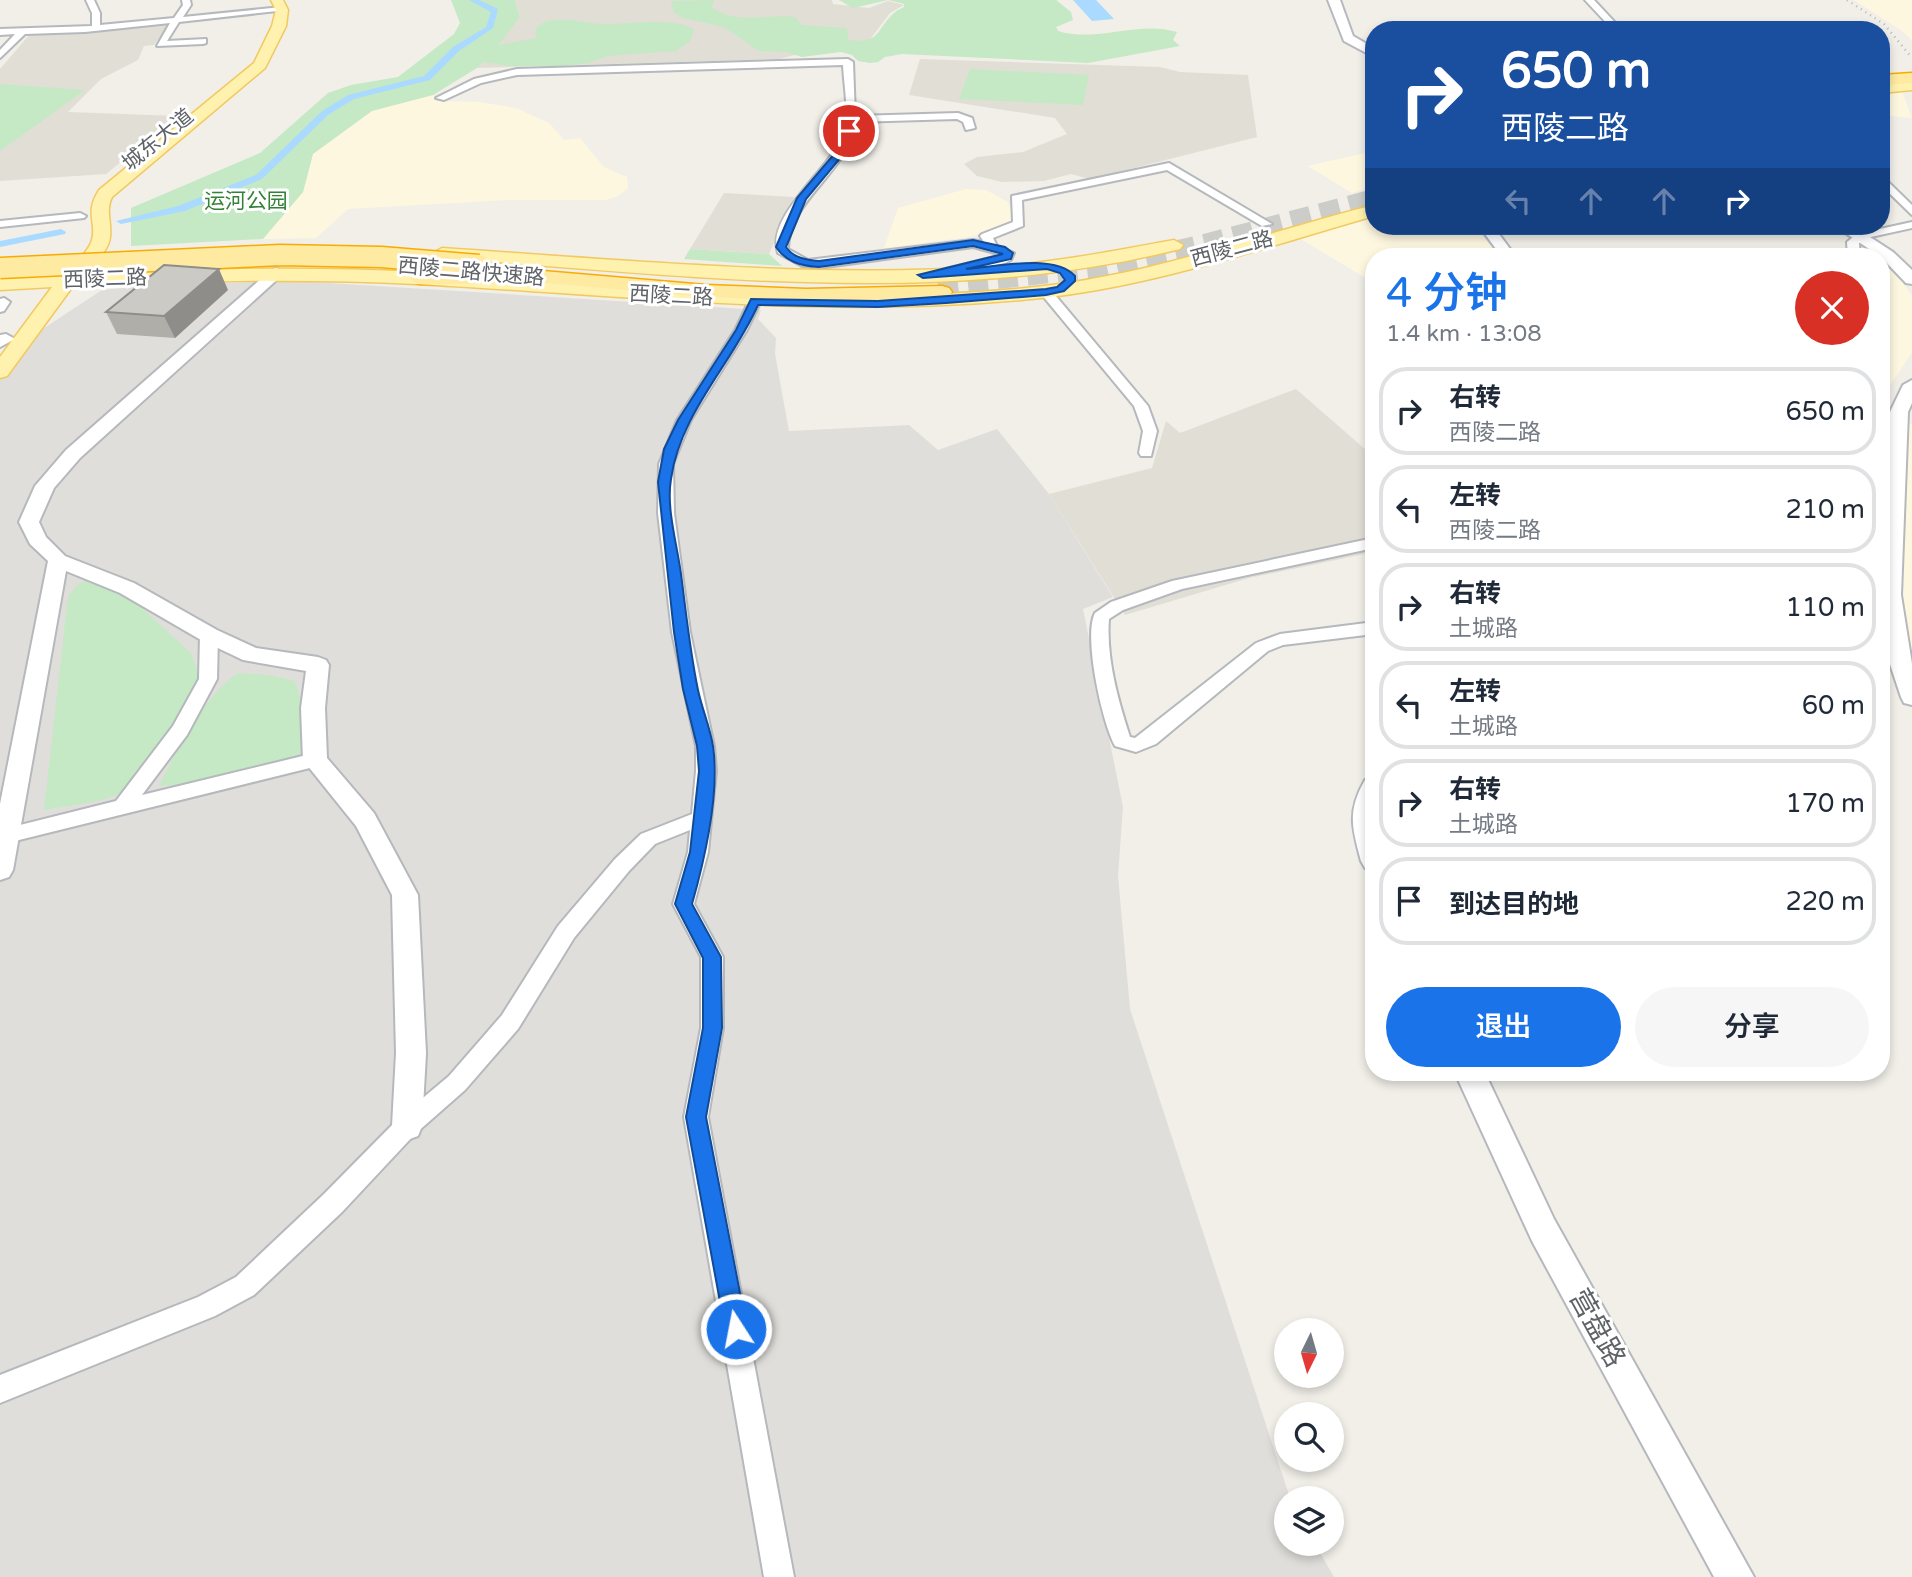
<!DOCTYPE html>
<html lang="zh">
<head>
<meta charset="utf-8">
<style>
  body { margin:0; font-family:"Varela Round","Noto Sans SC",sans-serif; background:#f6f6f7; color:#1f2937; height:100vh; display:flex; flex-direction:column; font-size:26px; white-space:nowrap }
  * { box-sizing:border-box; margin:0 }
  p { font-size:23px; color:#747a83 }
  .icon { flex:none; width:38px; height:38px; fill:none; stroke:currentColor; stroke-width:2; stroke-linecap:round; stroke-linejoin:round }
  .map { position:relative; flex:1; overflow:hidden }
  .side { position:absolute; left:1365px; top:248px; width:525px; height:833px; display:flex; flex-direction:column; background:#fff; border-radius:28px; box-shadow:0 4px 10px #0003 }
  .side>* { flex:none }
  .hud { position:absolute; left:1365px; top:21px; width:525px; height:214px; border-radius:28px; box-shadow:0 4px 10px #0003; background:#1a4fa0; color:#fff; overflow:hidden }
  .needle { width:46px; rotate:185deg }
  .controls { position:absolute; left:1274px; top:1318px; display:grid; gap:14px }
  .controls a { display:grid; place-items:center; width:70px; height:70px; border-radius:50%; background:#fff; box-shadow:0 4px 10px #0003; font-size:35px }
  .pin { position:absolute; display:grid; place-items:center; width:60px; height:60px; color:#fff; margin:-30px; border:4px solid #fff; border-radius:50%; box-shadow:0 2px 7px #0007 }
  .me { position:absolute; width:77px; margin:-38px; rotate:349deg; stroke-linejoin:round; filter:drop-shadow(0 0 5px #0008) }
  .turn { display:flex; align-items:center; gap:24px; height:147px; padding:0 21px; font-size:32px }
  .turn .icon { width:91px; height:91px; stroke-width:2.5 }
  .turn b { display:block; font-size:49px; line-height:60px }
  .lanes { display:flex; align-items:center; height:66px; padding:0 21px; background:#0003; justify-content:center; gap:35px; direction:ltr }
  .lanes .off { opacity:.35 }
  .round { display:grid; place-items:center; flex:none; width:74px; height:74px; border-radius:37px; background:#f6f6f7 }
  .head { display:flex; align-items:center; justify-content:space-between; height:119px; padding:0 21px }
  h1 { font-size:42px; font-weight:600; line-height:52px; color:#1a73e8 }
  .button { display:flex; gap:14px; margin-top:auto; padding:14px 21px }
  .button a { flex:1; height:80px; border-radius:42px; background:#1a73e8; color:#fff; font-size:28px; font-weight:600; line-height:80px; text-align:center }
  .button a+a { background:#f6f6f7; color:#1f2937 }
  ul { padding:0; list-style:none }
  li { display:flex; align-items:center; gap:21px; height:88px; margin:0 14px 10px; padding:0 7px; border:4px solid #e0e1e3; border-radius:28px }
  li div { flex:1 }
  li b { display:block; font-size:26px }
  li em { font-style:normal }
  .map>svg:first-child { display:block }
  .commercial { fill:#fef7e0 }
  .industrial { fill:#e0deda }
  .education { fill:#e1ded6 }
  .green { fill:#c5e8c5 }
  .water { fill:#aadaff }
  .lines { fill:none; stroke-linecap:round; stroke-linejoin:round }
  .canal { fill:#aadaff; fill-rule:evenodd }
  .trunk-tunnel { stroke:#ccccc8; stroke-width:20; stroke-dasharray:20 10; stroke-linecap:butt }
  .minor-casing { stroke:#b5b8bc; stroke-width:4 }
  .tertiary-casing { stroke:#b5b8bc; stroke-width:4 }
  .secondary-casing { stroke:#b6babf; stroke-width:4 }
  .primary-casing { stroke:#f2c960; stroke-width:3 }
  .trunk-casing { stroke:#f9ab00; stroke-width:3 }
  .minor { fill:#fff; fill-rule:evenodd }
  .tertiary { fill:#fff; fill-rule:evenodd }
  .secondary { fill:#fff; fill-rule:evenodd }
  .primary { fill:#fff2af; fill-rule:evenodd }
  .trunk { fill:#feeaa1; fill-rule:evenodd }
  .rail { stroke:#b6b7b8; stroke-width:2.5; stroke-dasharray:1 4.5; stroke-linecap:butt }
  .trunk-bridge-casing { stroke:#f9ab00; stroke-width:23; stroke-linecap:butt }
  .trunk-bridge { stroke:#feeaa1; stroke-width:20 }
  .wall { fill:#afaea9 }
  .shaded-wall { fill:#8f8d8a }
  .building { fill:#cccac5; stroke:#8f8d8a; stroke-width:2 }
  .route { fill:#1a73e8; stroke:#114b97; stroke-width:2 }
  .labels { text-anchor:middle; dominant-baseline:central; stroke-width:6; stroke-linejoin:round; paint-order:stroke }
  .far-street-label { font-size:21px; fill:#5f6368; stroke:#fff }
  .far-park-label { font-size:21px; fill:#348238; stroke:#fff }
  .near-street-label { font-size:28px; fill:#5f6368; stroke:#fff }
</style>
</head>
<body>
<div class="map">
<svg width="1912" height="1577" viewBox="0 0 1912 1577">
  <rect width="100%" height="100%" fill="#f1efe8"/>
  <path class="commercial" d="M1854,0H1912V40L1902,31Z
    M1902,91L1912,118L1881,115V93Z
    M433,95L437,101L479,102L516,108L549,123L564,140L580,138L604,167L627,177L628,188L618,196L606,200H512L348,209L316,238L263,239L303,192L313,154L371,111Z
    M1374,151V187L1352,193L1308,166Z
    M966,189L986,190L1008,202L1015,224L969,237L884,248L898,208Z
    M1374,217V226H1475L1499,257H1374V283L1299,238Z
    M1891,266L1912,296V352L1887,390L1881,442V275Z
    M1909,424H1912V662L1896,597Z"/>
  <path class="industrial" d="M296,281L761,310L758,319L776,338L775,354L789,431L909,425L938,450L997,429L1049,494L1113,597L1083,609L1123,807L1118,876L1130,1009L1290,1498H1286V1544H1315L1334,1577H0V357L102,290L166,284Z"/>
  <path class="education" d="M515,0H832L833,4L869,8L888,1L904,5L890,13L868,42L839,44L779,59L477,68L520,17Z
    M172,23L154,45L144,46L138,60L101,79L68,112L178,116L106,174L0,181V69L30,34Z
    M920,59L1160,67L1180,72L1248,75L1257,137L1090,179L1071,174L1044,181L1002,182L977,176L964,164L977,157L1023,152L1067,134L1055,118L909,95Z
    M724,193L794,197L769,254L690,249Z
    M1296,389L1374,457V552L1249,578L1125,615L1049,494L1152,468L1166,421L1180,433Z"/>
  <path class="green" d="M451,0H515L520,17L498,45L537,38L535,31C538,26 541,23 548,21C565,17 585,23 602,24C624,25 677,16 694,30L690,41L676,51L607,56L589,63L563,66H509L483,62L477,68L433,95L372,111L313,154L303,192L263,239L131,246V208L260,153L328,93L351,85L398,77L454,34L460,23Z
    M714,0L712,7C734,26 769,13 795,17L802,25L847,28L848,40C882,44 875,30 894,13C897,10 901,9 904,7V4L888,0L853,8L839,0H1056L1071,12L1073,20L1056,27L1058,31C1097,43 1138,20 1177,32L1173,40L1180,46L1088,63L902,54L885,57L878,62L870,63L858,61L852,55L841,52L802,57L786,52L759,51L724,27L683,18L674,12L671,1Z
    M970,69L1089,75L1083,105L959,99Z
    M0,84L85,90L0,151Z
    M690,249L769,254L782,266L684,259Z
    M87,580H97L123,591L191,653L201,680C185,710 148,780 118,794C100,803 65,806 44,810L68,597L77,585Z
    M238,673L268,675L295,681L304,710L303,756L190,784L159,786C177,749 205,695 238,673Z"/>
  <path class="water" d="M1073,0H1096L1114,19L1092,21Z"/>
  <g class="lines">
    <path class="canal" d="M469,0H479L498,9L493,28L459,51L430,80L354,99L328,115L262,179L185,211L121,224L116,221L178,206L256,175L322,111L348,95L424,76L453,47L486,27L491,12Z
      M61,229L66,232L65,234L0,247V241Z"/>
    <path class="trunk-tunnel" d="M938,286L1103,267L1205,244L1374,199"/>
    <defs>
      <path id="minor" d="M86,0H94L100,13V25L174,18L183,5L182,0H190L191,5L183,17L282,7L286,10L179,22L167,41L206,39V43L203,44L157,46L170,23L85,32L25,34L0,58V50L15,34L0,35V29L92,26V13Z
        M1585,0H1594L1622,30H1613Z
        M848,59L853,62L855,116L958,113L972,118L975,128L966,130L963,122L957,119L855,122C850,172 789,198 788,249L808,260L973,240L984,242L980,236L982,234L1013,222L1012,196L1169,163L1272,224L1262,226L1167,170L1022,200L1023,226L993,238L997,246L1014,253L1011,260L1005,263L935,277L929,273L1002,255L973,247L819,268L802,266L778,253C765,216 831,169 843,134C850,114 844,87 843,65L517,75L481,83L444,100L436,98L474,79L517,69Z
        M1881,175L1912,205V215L1881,185Z
        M80,213L86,216L84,218L0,227V221Z
        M1912,222V228L1866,238L1859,243L1860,257H1848L1847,242L1857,234Z
        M1046,288L1050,289L1148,406L1157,431L1151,456H1141L1139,453L1143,431L1134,406L1042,295L1040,292Z
        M755,297L761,301L747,330L691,420L673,464L674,513L690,632L714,746L716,771L708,852L694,904L723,957V1028L708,1117L794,1577H764L684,1117L701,1028V957L673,904L688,852L690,830L655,844L629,871L574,938L518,1029L465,1090L415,1134L342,1212L254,1295L215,1316L0,1403V1375L198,1297L236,1277L324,1194L399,1118L449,1076L502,1015L558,926L615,859L641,834L692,814L696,771V746L672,632L658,513L659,464L677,420L735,330L749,301Z
        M4,298L10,302L4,311L0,312V299Z
        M1369,539L1374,540V548L1182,589L1123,610L1109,619C1106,658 1118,700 1130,737L1135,738L1256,643L1280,634L1374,622V634L1283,645L1268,651L1156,744L1136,752L1115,746C1102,723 1083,636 1095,613L1111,602L1172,581Z
        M209,629L218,635L217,679L187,735L142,795L315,753L322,755L324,760L322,765L7,843L0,840V830L116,801L173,726L199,679L200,635Z"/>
      <path id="tertiary" d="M1479,226H1493L1516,257H1502Z
        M276,268L281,270L284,273L281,276L80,458L54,488L39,522L46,537L65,556L134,583L217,630L256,648L318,657L326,660L329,665L325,708L327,758L374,813L418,895L426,1053L422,1126L418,1136L407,1140L396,1136L392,1126L396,1053L392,895L356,826L303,760L301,708L306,671L243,660L201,640L120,593L66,571L13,870L9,877L0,880V804L48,561L30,544L19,522L35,486L66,450L271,270Z
        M1912,380V403L1908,412L1901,595L1912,664V705L1904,703L1901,697L1888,658L1881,608L1890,412L1903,385Z
        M1374,777V871L1365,868L1361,861C1352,828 1347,811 1365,780Z
        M1455,1073H1485L1554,1219L1754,1577H1714L1532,1241Z"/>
      <path id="secondary" d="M1328,0H1340L1353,36L1374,48V57L1344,41Z
        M1835,226H1853L1893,252L1912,270V284L1906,283L1881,257Z
        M6,334L15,339L0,347V335Z"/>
      <path id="primary" d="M271,0H283L288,10L286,26L265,68L112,197C105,211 112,222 110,237C109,251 93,264 84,274C195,269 306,266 417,272C626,284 835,310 1044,286C1157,273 1264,233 1374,205V216C1265,247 1155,286 1041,298C832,320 624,295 416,284C301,278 187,281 73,286L7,376L0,378V357L52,287L0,290V278L62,275C71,265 88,254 92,240C97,221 84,214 99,190L254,63L272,26L276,10Z
        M1912,82V90L1881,93V85Z
        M1174,240L1183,245L1180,249C940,309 686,275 442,258L433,253L442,248C624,260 807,278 990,267C1052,263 1113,251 1174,240Z"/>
      <path id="trunk" d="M1912,73V83L1881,85V75Z
        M472,265L706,285L806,289L942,286L949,288L952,292L949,296L942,298L806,301L706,297L501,279L492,284H420L413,282L410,278L413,274L463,272L465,267Z"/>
    </defs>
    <use href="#minor" class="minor-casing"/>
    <use href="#tertiary" class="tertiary-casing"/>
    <use href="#secondary" class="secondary-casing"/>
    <use href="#primary" class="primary-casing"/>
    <use href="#trunk" class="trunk-casing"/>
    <use href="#minor" class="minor"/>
    <use href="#tertiary" class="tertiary"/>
    <use href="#secondary" class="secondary"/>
    <use href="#primary" class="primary"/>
    <use href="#trunk" class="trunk"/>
    <path class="rail" d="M1847,0L1884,24L1912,58"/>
    <defs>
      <path id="trunk-bridge" d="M0,268L280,255L381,257L479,265"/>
    </defs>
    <use href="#trunk-bridge" class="trunk-bridge-casing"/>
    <use href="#trunk-bridge" class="trunk-bridge"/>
  </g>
  <path class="wall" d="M228,290L175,338L117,334L106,312Z"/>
  <path class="shaded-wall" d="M219,269L228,290L175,338L164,316Z"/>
  <path class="building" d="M164,265L219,269L164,316L106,312Z"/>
  <path class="route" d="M849,128L853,131L842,156L806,199L786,247C793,258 807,260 819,261L973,240L1005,247L1013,253L1011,259L966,269C995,267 1054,253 1075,276V281L1064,291L1046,295L946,303L878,307L758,305C732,364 680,413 671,479C666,508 677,544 681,574C686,612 690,652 698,690C702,709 710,727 713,746C720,794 705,858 692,904L721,957L722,1028L706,1117L747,1329L744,1337L736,1340L728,1337L725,1329L686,1117L703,1028V958L675,904L690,852L699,771L697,746L683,689L674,632L658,482L664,449L678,420L736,330L751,299L878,301L1046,289L1057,287L1065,280L1060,273L1047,269L923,278L918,275L1003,254L973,246L819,267C801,266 786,262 776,247L797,198L835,153L845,131Z"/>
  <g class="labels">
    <g class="far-street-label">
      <text transform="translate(158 140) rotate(-39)">城东大道</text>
      <text transform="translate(1232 249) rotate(-15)">西陵二路</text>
      <text transform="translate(471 272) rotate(5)">西陵二路快速路</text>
      <text transform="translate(105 279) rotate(-2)">西陵二路</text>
      <text transform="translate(671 296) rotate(3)">西陵二路</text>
    </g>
    <g class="far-park-label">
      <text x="246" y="201">运河公园</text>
    </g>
    <g class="near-street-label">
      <text transform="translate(1597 1328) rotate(61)">营盘路</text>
    </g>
  </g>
</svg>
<div class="controls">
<a><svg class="needle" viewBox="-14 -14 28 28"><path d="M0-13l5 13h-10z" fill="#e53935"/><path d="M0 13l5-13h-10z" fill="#747a83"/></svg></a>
<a><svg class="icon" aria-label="search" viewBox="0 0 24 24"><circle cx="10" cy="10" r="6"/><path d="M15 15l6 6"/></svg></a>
<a><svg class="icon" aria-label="layers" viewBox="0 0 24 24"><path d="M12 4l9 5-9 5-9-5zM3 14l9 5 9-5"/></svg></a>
</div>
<div class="pin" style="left:849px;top:131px;background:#d93025"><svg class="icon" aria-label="arrive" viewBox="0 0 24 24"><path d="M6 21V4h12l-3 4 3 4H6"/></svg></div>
<svg class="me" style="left:736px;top:1329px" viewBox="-20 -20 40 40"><circle r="17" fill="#1a73e8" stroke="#fff" stroke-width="3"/><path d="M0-11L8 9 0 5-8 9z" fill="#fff"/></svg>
<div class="hud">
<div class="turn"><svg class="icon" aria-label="right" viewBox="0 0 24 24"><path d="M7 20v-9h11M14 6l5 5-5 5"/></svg><div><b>650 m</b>西陵二路</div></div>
<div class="lanes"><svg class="icon off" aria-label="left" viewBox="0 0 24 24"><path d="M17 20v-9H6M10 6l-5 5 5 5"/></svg><svg class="icon off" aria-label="ahead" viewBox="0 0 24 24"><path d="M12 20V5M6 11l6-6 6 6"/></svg><svg class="icon off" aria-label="ahead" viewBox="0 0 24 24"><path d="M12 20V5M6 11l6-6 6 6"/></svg><svg class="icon" aria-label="right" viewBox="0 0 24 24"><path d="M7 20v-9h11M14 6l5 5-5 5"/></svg></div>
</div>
<section class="side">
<div class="head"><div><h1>4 分钟</h1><p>1.4 km · 13:08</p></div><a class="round" style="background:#d93025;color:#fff"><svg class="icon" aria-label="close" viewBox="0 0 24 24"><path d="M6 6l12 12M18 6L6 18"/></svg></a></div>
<ul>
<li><svg class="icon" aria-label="right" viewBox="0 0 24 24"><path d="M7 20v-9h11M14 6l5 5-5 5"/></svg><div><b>右转</b><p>西陵二路</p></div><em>650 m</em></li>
<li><svg class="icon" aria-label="left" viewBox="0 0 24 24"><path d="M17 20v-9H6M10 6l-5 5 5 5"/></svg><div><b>左转</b><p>西陵二路</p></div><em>210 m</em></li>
<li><svg class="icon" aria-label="right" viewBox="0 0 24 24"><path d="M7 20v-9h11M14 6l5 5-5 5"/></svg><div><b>右转</b><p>土城路</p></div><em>110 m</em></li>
<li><svg class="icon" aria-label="left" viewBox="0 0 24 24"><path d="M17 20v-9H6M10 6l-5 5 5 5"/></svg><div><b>左转</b><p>土城路</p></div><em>60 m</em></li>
<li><svg class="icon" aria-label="right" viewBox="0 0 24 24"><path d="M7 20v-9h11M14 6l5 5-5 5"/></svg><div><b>右转</b><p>土城路</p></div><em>170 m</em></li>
<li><svg class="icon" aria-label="arrive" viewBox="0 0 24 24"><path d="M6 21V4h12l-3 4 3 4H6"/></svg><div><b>到达目的地</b></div><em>220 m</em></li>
</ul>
<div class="button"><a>退出</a><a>分享</a></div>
</section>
</div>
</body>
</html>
